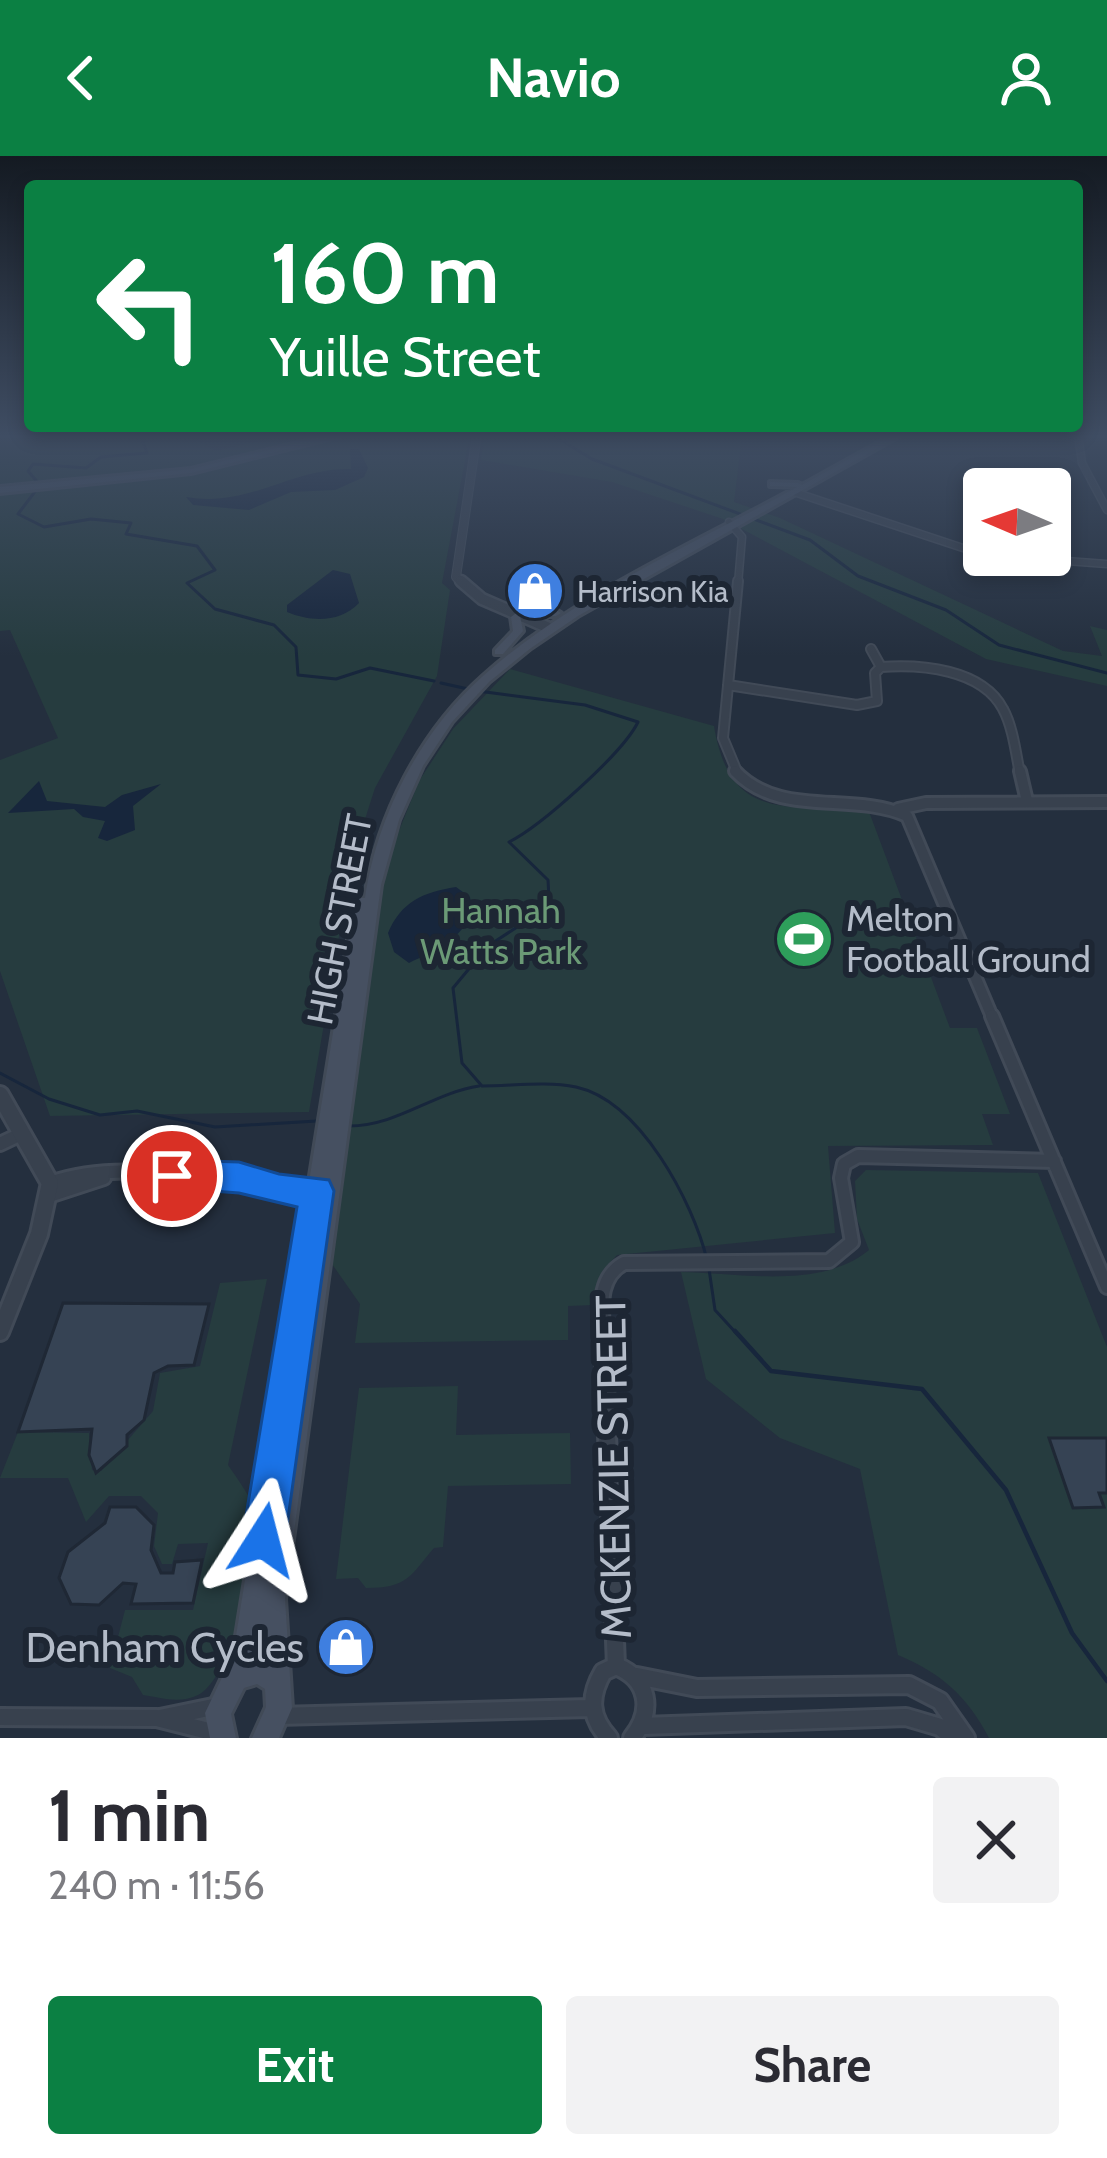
<!DOCTYPE html>
<html lang="en">
<head>
<meta charset="utf-8">
<style>
  body { margin:0; font-family:Cabin,sans-serif; background:#f2f2f3; color:#2b2b33; height:100vh; display:flex; flex-direction:column; font-size:45px; white-space:nowrap }
  * { box-sizing:border-box; margin:0 }
  p { font-size:39px; color:#7c7c81 }
  .icon { flex:none; width:66px; height:66px; fill:none; stroke:currentColor; stroke-width:2; stroke-linecap:round; stroke-linejoin:round }
  .map { position:relative; height:1582px; overflow:hidden }
  .panel { display:flex; flex-direction:column; background:#fff; flex:1 }
  .panel>* { flex:none }
  .banner { position:absolute; left:24px; top:24px; width:1059px; height:252px; border-radius:12px; box-shadow:0 6px 18px #0003; background:#0b8043; color:#fff; overflow:hidden }
  .needle { width:78px; rotate:272deg }
  .buttons { position:absolute; left:963px; top:312px; display:grid; gap:24px }
  .buttons a { display:grid; place-items:center; width:108px; height:108px; border-radius:12px; background:#fff; box-shadow:0 6px 18px #0003; font-size:60px }
  .pin { position:absolute; display:grid; place-items:center; width:102px; height:102px; color:#fff; margin:-51px; border:6px solid #fff; border-radius:50%; box-shadow:0 3px 12px #0007 }
  .me { position:absolute; width:132px; margin:-66px; rotate:9deg; stroke-linejoin:round; filter:drop-shadow(0 0 9px #0008) }
  .turn { display:flex; align-items:center; gap:42px; height:252px; padding:0 48px; font-size:54px }
  .turn .icon { width:156px; height:156px; stroke-width:2.5 }
  .turn b { display:block; font-size:84px; line-height:102px }
  .round { display:grid; place-items:center; flex:none; width:126px; height:126px; border-radius:12px; background:#f2f2f3 }
  .headline { display:flex; align-items:center; justify-content:space-between; height:204px; padding:0 48px }
  h1 { font-size:72px; font-weight:700; line-height:90px }
  .primary-button { display:flex; gap:24px; margin-top:auto; padding:24px 48px }
  .primary-button a { flex:1; height:138px; border-radius:12px; background:#0b8043; color:#fff; font-size:48px; font-weight:700; line-height:138px; text-align:center }
  .primary-button a+a { background:#f2f2f3; color:#2b2b33 }
  header { display:flex; justify-content:space-between; align-items:center; height:156px; padding:0 48px; background:#0b8043; color:#fff; font-size:54px; font-weight:700 }
  .map>svg:first-child { display:block }
  .green { fill:#263c3f }
  .water { fill:#17263c }
  .lines { fill:none; stroke-linecap:round; stroke-linejoin:round }
  .stream-far1 { stroke:#17263c; stroke-width:3 }
  .stream { stroke:#17263c; stroke-width:4.5 }
  .building { fill:#364354; stroke:#1f2835; stroke-width:3 }
  .minor-far4-casing { stroke:#414a57; stroke-width:9 }
  .minor-far3-casing { stroke:#414a57; stroke-width:12 }
  .minor-far2-casing { stroke:#414a57; stroke-width:16 }
  .minor-far1-casing { stroke:#414a57; stroke-width:18 }
  .minor-casing { stroke:#414a57; stroke-width:22 }
  .tertiary-far2-casing { stroke:#414a57; stroke-width:10 }
  .tertiary-far1-casing { stroke:#414a57; stroke-width:15 }
  .tertiary-casing { stroke:#414a57; stroke-width:22 }
  .secondary-casing { stroke:#414a57; stroke-width:6 }
  .minor-far4 { stroke:#38414e; stroke-width:6 }
  .minor-far3 { stroke:#38414e; stroke-width:8 }
  .minor-far2 { stroke:#38414e; stroke-width:10 }
  .minor-far1 { stroke:#38414e; stroke-width:12 }
  .minor { stroke:#38414e; stroke-width:16 }
  .tertiary-far2 { stroke:#38414e; stroke-width:8 }
  .tertiary-far1 { stroke:#38414e; stroke-width:10 }
  .tertiary { stroke:#38414e; stroke-width:16 }
  .secondary { fill:#465061; fill-rule:evenodd }
  .route { fill:#1a73e8; stroke:#114b97; stroke-width:3 }
  .labels { text-anchor:middle; dominant-baseline:central; stroke-width:12; stroke-linejoin:round; paint-order:stroke }
  .far-poi-label { font-size:30px; fill:#b4bcc9; stroke:#1d2633; text-anchor:start }
  .park-label { font-size:36px; fill:#6b9a76; stroke:#1d2633 }
  .poi-label { font-size:36px; fill:#b4bcc9; stroke:#1d2633; text-anchor:start }
  .street-label { font-size:36px; fill:#b4bcc9; stroke:#1d2633 }
  .near-street-label { font-size:42px; fill:#b4bcc9; stroke:#1d2633 }
  .near-poi-label { font-size:42px; fill:#b4bcc9; stroke:#1d2633; text-anchor:end }
</style>
</head>
<body>
<header><svg class="icon" aria-label="back" viewBox="0 0 24 24"><path d="M15 5l-7 7 7 7"/></svg>Navio<svg class="icon" aria-label="person" viewBox="0 0 24 24"><circle cx="12" cy="8" r="4"/><path d="M4 21q1-7 8-7t8 7"/></svg></header>
<div class="map">
<svg width="1107" height="1582" viewBox="0 0 1107 1582">
  <rect width="100%" height="100%" fill="#242f3e"/>
  <path class="green" d="M0,278H185L216,295L289,278H336L183,313L0,330Z
    M356,278H470L442,427L450,434L437,520L375,632L352,704L309,956L50,960L0,815V604L58,582L10,474L0,475V337L192,317Z
    M484,278L742,280L734,346L780,362L1063,495L1102,500L1090,470L1107,474V530L986,503L723,363L612,326L481,304Z
    M510,513L714,570C730,667 787,649 868,653L950,872H977L1010,958H982L993,989L828,990L835,1077L617,1099L603,1114L595,1149L568,1150V1184L355,1187L360,1148L332,1108L386,707L419,625L453,573Z
    M866,1014L1038,1017L1107,1191V1582H989C967,1540 941,1517 898,1499L860,1313L780,1282L706,1223L681,1116C740,1117 821,1134 869,1094L857,1063L855,1025Z
    M267,1123L228,1309C240,1327 255,1345 258,1367C262,1402 231,1523 198,1539C179,1548 163,1542 143,1539L132,1521L110,1512L125,1454H193L208,1387L178,1388L172,1408H162L154,1390L158,1357L141,1340H109L86,1366L68,1322H0L18,1276L89,1277L92,1314L101,1315L153,1255L160,1217L200,1210L220,1127Z
    M458,1230L456,1279L570,1277L571,1328L448,1330L443,1391L434,1392C410,1420 408,1432 366,1432L358,1422L336,1423L359,1232Z"/>
  <path class="water" d="M350,293H359L368,312L364,321L335,334L291,336L249,354L193,349L186,341C250,352 290,312 351,313Z
    M333,414L350,418L359,447C340,467 311,466 287,456V449Z
    M39,625L47,645L105,651L122,639L161,628L133,650L135,674L107,685L98,682L105,665L83,661L74,653L8,657Z
    M456,731L470,741C477,777 437,794 409,807L394,796L388,777C401,746 423,736 456,731Z"/>
  <g class="lines">
    <path class="stream-far1" d="M88,278H105
      M140,278L147,297L101,301L86,312L33,308L28,315L40,329L18,358L44,371L91,363L131,367L126,378L197,390L215,414L187,427L215,453L274,469L296,491L298,519L336,523L370,512L434,525
      M551,278L592,303L810,384L858,420L946,454L999,489L1107,517
      M441,527L468,533
      M478,535L585,549L638,566C623,597 541,670 509,686L548,724L549,743L537,758L488,790L453,832L462,907L482,930C512,930 546,925 576,931C640,945 693,1046 707,1104
      M0,917L49,943L100,959L137,955L215,971L317,965
      M349,970C397,970 433,937 479,930
      M709,1113L715,1154L737,1178"/>
    <path class="stream" d="M735,1175L771,1215L922,1233L1006,1334L1072,1477L1107,1525"/>
  </g>
  <path class="building" d="M63,1147L209,1148L194,1209L168,1210L154,1217L144,1264L127,1279V1290L96,1317L89,1299L92,1273L18,1276Z
    M1049,1282H1107V1337H1099L1104,1351L1073,1352Z
    M110,1351H136L154,1369L151,1394L161,1417H173L175,1406L202,1404L193,1447L131,1448L136,1428L123,1427L99,1449L71,1448L59,1422L68,1396L105,1367Z"/>
  <g class="lines">
    <defs>
      <path id="minor-far4" d="M1078,278L1082,307L1107,354
        M794,336L984,399
        M729,366L742,381L738,428
        M987,399L1107,408"/>
      <path id="minor-far3" d="M738,425L723,582L738,618
        M871,493L881,511
        M728,529L857,549L877,545L875,517L881,511C921,508 982,513 1003,553C1013,571 1016,598 1020,618"/>
      <path id="minor-far2" d="M735,615C780,663 852,635 907,660L993,863
        M1020,615L1027,645
        M898,653L926,647L1107,646"/>
      <path id="minor-far1" d="M992,860L1107,1131
        M0,988L23,977
        M50,1027C136,997 231,1035 318,1035
        M49,1040L104,1022
        M603,1178C602,1152 597,1122 624,1107L829,1105L852,1086L841,1022L844,1008L858,1000L1054,1005"/>
      <path id="minor" d="M603,1175L616,1510
        M637,1520L697,1532L909,1529L940,1545L966,1582
        M277,1560L591,1552
        M0,1561L157,1562L220,1578
        M160,1562L218,1550
        M643,1570L906,1561L940,1571L953,1582
        M609,1582C589,1561 589,1540 603,1516L616,1510C649,1523 654,1555 632,1582"/>
      <path id="tertiary-far2" d="M464,428L456,421L477,278"/>
      <path id="tertiary-far1" d="M461,425L482,443L547,471"/>
      <path id="tertiary" d="M0,939L50,1027L39,1078L0,1176"/>
      <path id="secondary" d="M334,278H348L191,317L0,337V331L191,313Z
        M894,278H903L578,460L531,492L489,526L452,566L423,610L399,664L381,729L285,1443L292,1552L279,1582H252L266,1551L265,1533L257,1528L244,1532L231,1558L236,1582H210L205,1557L226,1513L231,1511L354,746L356,742H365C377,659 421,575 483,520C571,441 694,388 797,331L773,330H770V326L798,327L802,329ZM262,1472L264,1503L258,1502Z
        M520,454H556L561,457L556,460H520L523,475L503,498H495V494L513,475L511,461Z"/>
    </defs>
    <use href="#minor-far4" class="minor-far4-casing"/>
    <use href="#minor-far3" class="minor-far3-casing"/>
    <use href="#minor-far2" class="minor-far2-casing"/>
    <use href="#minor-far1" class="minor-far1-casing"/>
    <use href="#minor" class="minor-casing"/>
    <use href="#tertiary-far2" class="tertiary-far2-casing"/>
    <use href="#tertiary-far1" class="tertiary-far1-casing"/>
    <use href="#tertiary" class="tertiary-casing"/>
    <use href="#secondary" class="secondary-casing"/>
    <use href="#minor-far4" class="minor-far4"/>
    <use href="#minor-far3" class="minor-far3"/>
    <use href="#minor-far2" class="minor-far2"/>
    <use href="#minor-far1" class="minor-far1"/>
    <use href="#minor" class="minor"/>
    <use href="#tertiary-far2" class="tertiary-far2"/>
    <use href="#tertiary-far1" class="tertiary-far1"/>
    <use href="#tertiary" class="tertiary"/>
    <use href="#secondary" class="secondary"/>
  </g>
  <linearGradient id="sky" x2="0" y2="1"><stop stop-color="#141a22"/><stop offset="0.56" stop-color="#3f4d63"/><stop offset="1" stop-color="#3f4d63" stop-opacity="0"/></linearGradient>
  <rect width="1107" height="500" fill="url(#sky)"/>
  <path class="route" d="M172,1004L239,1006L279,1018L329,1024L334,1035L285,1384L278,1400L263,1406L248,1400L242,1384L297,1051L239,1037L160,1031L155,1020L160,1009Z"/>
  <defs>
    <symbol id="shop-disc" viewBox="-11 -11 22 22"><circle r="9.5" fill="#3f7fe0" stroke="#1d2633"/><path d="M-5-2.5h2.3a2.7 3.5 0 0 1 5.4 0H5L5.5 6h-11ZM-1.5-2.5h3a1.5 2.3 0 0 0-3 0Z" fill="#fff"/></symbol>
    <symbol id="stadium-disc" viewBox="-11 -11 22 22"><circle r="9.5" fill="#2e9e5b" stroke="#1d2633"/><path d="M0-5a6.5 5 0 1 0 0 10a6.5 5 0 1 0 0-10ZM-3.5-1.8h7v3.6h-7Z" fill="#fff"/></symbol>
  </defs>
  <g fill-rule="evenodd">
    <use href="#shop-disc" x="502" y="402" width="66" height="66"/>
    <use href="#stadium-disc" x="771" y="750" width="66" height="66"/>
    <use href="#shop-disc" x="313" y="1458" width="66" height="66"/>
  </g>
  <g class="labels">
    <g class="far-poi-label">
      <text x="577" y="435">Harrison Kia</text>
    </g>
    <g class="park-label">
      <text x="501" y="754">Hannah<tspan x="501" dy="41">Watts Park</tspan></text>
    </g>
    <g class="poi-label">
      <text x="846" y="762">Melton<tspan x="846" dy="41">Football Ground</tspan></text>
    </g>
    <g class="street-label">
      <text transform="translate(339 763) rotate(-79)">HIGH STREET</text>
    </g>
    <g class="near-street-label">
      <text transform="translate(613 1311) rotate(-91)">MCKENZIE STREET</text>
    </g>
    <g class="near-poi-label">
      <text x="304" y="1491">Denham Cycles</text>
    </g>
  </g>
</svg>
<div class="buttons">
<a><svg class="needle" viewBox="-14 -14 28 28"><path d="M0-13l5 13h-10z" fill="#e53935"/><path d="M0 13l5-13h-10z" fill="#7c7c81"/></svg></a>
</div>
<div class="pin" style="left:172px;top:1020px;background:#d93025"><svg class="icon" aria-label="arrive" viewBox="0 0 24 24"><path d="M6 21V4h12l-3 4 3 4H6"/></svg></div>
<svg class="me" style="left:263px;top:1384px" viewBox="-20 -20 40 40"><path d="M0-17L14 15 0 8-14 15z" fill="#1a73e8" stroke="#fff" stroke-width="4"/></svg>
<div class="banner">
<div class="turn"><svg class="icon" aria-label="left" viewBox="0 0 24 24"><path d="M17 20v-9H6M10 6l-5 5 5 5"/></svg><div><b>160 m</b>Yuille Street</div></div>
</div>
</div>
<section class="panel">
<div class="headline"><div><h1>1 min</h1><p>240 m · 11:56</p></div><a class="round"><svg class="icon" aria-label="close" viewBox="0 0 24 24"><path d="M6 6l12 12M18 6L6 18"/></svg></a></div>
<div class="primary-button"><a>Exit</a><a>Share</a></div>
</section>
</body>
</html>
